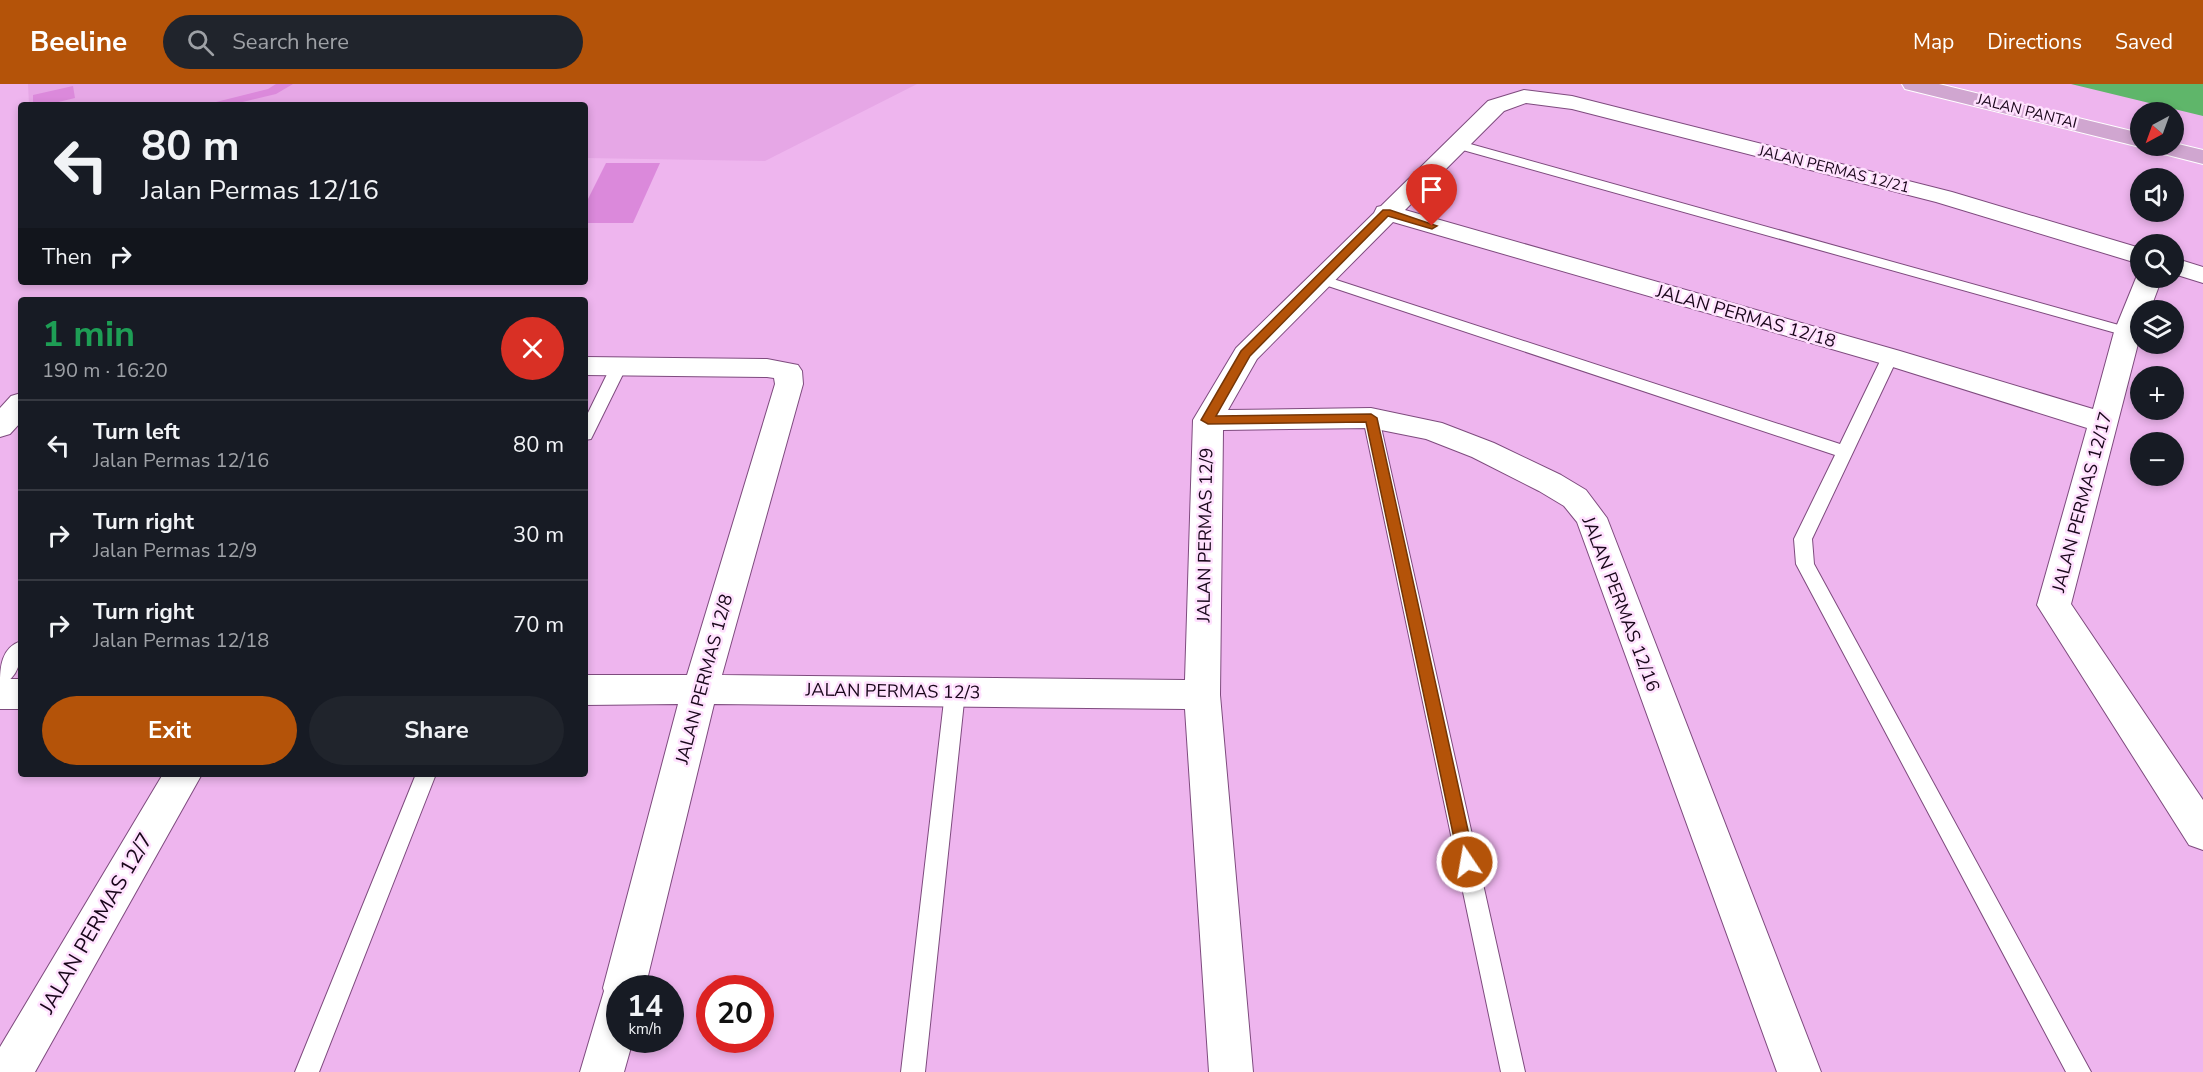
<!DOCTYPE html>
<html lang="en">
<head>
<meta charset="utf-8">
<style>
  body { margin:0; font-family:"Nunito Sans",sans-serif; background:#20242c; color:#f1f3f6; height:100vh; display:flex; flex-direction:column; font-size:22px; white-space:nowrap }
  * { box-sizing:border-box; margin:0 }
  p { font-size:20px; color:#9ea1a6 }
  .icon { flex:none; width:33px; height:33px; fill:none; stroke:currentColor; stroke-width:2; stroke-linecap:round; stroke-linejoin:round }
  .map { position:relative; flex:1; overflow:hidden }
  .sheet { position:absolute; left:18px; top:213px; width:570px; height:480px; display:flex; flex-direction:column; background:#171b24; border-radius:6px; box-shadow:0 3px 9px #0003 }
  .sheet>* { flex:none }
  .top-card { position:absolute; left:18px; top:18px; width:570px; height:183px; border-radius:6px; box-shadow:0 3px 9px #0003; background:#171b24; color:#f1f3f6; overflow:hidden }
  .needle { width:39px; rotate:221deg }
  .controls { position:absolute; left:2130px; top:18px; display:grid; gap:12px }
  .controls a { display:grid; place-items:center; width:54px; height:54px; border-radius:50%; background:#171b24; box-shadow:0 3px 9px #0003; font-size:30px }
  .speed { position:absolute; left:606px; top:891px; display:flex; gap:12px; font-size:30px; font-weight:700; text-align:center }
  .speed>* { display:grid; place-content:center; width:78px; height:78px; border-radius:50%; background:#171b24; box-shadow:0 3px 9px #0003; line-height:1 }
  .speed small { font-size:15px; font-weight:400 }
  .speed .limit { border:9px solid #d22; background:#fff; color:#111 }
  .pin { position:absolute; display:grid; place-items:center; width:51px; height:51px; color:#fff; margin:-62px -26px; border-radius:50% 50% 50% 0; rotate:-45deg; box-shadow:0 0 6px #0007 }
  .pin .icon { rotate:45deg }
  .me { position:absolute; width:66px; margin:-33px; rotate:348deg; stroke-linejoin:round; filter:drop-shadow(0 0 4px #0008) }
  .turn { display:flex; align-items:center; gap:21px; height:126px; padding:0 24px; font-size:27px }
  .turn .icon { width:78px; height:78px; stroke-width:2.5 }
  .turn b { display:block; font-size:42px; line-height:51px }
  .then { display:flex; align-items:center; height:57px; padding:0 24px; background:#0003; gap:12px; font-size:22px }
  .round { display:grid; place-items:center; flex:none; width:63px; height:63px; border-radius:32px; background:#20242c }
  .headline { display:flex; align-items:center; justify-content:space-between; height:102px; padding:0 24px }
  h1 { font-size:36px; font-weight:700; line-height:45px; color:#1e9e55 }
  .button { display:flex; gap:12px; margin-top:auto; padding:12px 24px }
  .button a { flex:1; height:69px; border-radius:36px; background:#b45309; color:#fff; font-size:24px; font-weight:700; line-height:69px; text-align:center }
  .button a+a { background:#20242c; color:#f1f3f6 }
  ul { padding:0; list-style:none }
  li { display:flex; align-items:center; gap:18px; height:90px; padding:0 24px; border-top:2px solid #363941 }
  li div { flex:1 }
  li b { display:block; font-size:22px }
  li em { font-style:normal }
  header { display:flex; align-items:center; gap:36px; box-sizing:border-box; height:84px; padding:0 30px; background:#b45309; color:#fff }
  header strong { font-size:28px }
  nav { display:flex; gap:33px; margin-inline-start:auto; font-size:21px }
  .search { width:420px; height:54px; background:#20242c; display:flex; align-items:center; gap:15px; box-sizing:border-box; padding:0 21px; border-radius:33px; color:#9ea1a6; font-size:22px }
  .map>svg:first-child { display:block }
  .built { fill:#e6a7e6 }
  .green { fill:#5fb66a }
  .building { fill:#db89db }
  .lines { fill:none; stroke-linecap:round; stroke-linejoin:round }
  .service-casing { stroke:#7e4b7e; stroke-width:2 }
  .minor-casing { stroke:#7e4b7e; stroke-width:2 }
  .trunk-casing { stroke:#fff; stroke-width:2 }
  .service { fill:#fff; fill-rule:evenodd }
  .minor { fill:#fff; fill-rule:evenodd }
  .trunk { fill:#d0a6d0; fill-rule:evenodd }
  .route { fill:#b45309; stroke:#753606; stroke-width:1.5 }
  .labels { text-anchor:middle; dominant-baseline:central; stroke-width:5; stroke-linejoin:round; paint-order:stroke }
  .far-street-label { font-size:15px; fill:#19061a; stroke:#ffe1fe }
  .street-label { font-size:18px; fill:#19061a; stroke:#ffe1fe }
  .near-street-label { font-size:21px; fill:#19061a; stroke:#ffe1fe }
</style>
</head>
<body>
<header>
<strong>Beeline</strong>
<div class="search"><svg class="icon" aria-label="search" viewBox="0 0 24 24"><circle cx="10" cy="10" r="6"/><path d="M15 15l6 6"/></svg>Search here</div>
<nav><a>Map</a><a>Directions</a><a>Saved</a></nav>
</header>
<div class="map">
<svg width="2203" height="988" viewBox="0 0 2203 988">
  <rect width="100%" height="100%" fill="#eeb5ee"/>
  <path class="built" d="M28,0H917L765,77L585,74V21H29Z"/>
  <path class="green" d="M2071,0H2203V32Z"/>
  <path class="building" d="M276,0H293L276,10L230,21H204L268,5Z
    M73,2L75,14L46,21H33V11Z
    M606,79H660L633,139H585V121Z"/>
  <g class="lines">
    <defs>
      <path id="service" d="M1456,56L2133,245L2135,248L2133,251H2123L1452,63L1450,60L1452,57Z
        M1321,191L1840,360L1882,273L1890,268L1895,270L1898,273L1812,455L1814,480L2091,988H2066L1796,480L1794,455L1835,371L1316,198L1314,195L1316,192Z
        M619,277L627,282L593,351L591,355L585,356V335L611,282Z
        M1371,329L1377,330L1379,334L1525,988H1501L1363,334L1365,330Z
        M21,557C21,575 20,594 0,601C0,583 1,564 21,557Z
        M955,600L962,602L965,608L925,988H901L945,608L948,602Z
        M416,690H436L319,988H295Z"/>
      <path id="minor" d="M1524,6L1572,12L1952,108L2140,164V180L1936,118L1572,25L1526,19L1504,27L1405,126L1900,267L2093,325L2114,248L2136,194L2140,188V194H2162L2150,226H2140V252L2071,520L2203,716V766L2189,761L2037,521L2087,344L1880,279L1393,138L1257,275L1228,326L1371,324L1442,339L1494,359L1561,391L1586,406L1607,434L1821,988H1777L1577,438L1564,422L1539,407L1472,373L1426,355L1371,344L1223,346L1220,611L1253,988H1209L1185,625L714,620L645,904H620V956H633L624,988H580L604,907L603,904L678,620L585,621V591H687L775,300L774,294L767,293L585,291V273L767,275L798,281L802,287L803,300L722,591L1185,596L1193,336L1236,264L1374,129L1377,123L1381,122L1488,17Z
        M2174,174L2203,183V199L2174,190Z
        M21,309V338L10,350L0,353V324L11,312Z
        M0,595H21V625H0Z
        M163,690H202L35,988H0V963Z"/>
      <path id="trunk" d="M1902,0H1939L2140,49V62H2145L2140,63L1905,5Z
        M2174,59L2203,66V80L2152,67L2149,62H2174Z"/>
    </defs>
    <use href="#service" class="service-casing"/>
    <use href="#minor" class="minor-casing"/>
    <use href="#trunk" class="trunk-casing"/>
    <use href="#service" class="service"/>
    <use href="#minor" class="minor"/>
    <use href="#trunk" class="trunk"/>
  </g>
  <path class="route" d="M1383,126H1390L1437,142L1432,145L1388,132L1250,272L1216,332L1371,330L1377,334L1475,778L1473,783L1467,785L1461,783L1459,778L1366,338L1208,340L1201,336L1241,267Z"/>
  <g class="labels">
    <g class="far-street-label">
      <text transform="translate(2027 27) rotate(14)">JALAN PANTAI</text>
      <text transform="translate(1834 85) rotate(14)">JALAN PERMAS 12/21</text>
    </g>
    <g class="street-label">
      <text transform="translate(1746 232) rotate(16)">JALAN PERMAS 12/18</text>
      <text transform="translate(2082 418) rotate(-75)">JALAN PERMAS 12/17</text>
      <text transform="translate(1205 451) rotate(-89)">JALAN PERMAS 12/9</text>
      <text transform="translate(1621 520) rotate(69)">JALAN PERMAS 12/16</text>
      <text transform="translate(704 595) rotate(-75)">JALAN PERMAS 12/8</text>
      <text transform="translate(893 607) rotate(1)">JALAN PERMAS 12/3</text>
    </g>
    <g class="near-street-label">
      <text transform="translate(96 839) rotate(-60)">JALAN PERMAS 12/7</text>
    </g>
  </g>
</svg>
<div class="controls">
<a><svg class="needle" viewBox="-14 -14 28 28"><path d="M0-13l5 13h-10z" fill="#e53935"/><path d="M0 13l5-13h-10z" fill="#9ea1a6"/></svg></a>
<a><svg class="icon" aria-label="sound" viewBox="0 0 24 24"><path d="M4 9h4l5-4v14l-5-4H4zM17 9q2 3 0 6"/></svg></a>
<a><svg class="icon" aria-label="search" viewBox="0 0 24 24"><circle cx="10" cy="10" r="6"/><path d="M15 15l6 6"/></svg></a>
<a><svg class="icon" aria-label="layers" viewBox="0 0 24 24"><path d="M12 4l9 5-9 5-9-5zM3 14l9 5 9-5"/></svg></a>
<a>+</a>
<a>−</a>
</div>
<div class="speed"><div>14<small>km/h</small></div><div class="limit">20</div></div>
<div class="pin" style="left:1432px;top:142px;background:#d93025"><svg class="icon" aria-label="arrive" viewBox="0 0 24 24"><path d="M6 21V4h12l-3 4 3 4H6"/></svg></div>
<svg class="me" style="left:1467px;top:778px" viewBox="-20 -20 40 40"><circle r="17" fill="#b45309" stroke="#fff" stroke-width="3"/><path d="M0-11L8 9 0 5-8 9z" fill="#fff"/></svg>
<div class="top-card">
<div class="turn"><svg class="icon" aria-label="left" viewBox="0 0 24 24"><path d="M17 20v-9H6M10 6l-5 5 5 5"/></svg><div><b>80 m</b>Jalan Permas 12/16</div></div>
<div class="then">Then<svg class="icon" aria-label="right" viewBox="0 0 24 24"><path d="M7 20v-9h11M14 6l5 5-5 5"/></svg></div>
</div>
<section class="sheet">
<div class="headline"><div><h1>1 min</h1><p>190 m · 16:20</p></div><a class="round" style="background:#d93025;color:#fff"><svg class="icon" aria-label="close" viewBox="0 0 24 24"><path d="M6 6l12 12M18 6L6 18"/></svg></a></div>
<ul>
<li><svg class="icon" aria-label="left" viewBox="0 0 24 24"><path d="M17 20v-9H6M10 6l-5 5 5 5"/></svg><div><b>Turn left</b><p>Jalan Permas 12/16</p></div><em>80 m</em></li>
<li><svg class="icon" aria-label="right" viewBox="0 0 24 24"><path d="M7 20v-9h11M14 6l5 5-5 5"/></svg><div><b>Turn right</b><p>Jalan Permas 12/9</p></div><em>30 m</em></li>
<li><svg class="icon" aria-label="right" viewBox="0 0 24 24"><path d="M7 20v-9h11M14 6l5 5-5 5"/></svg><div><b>Turn right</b><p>Jalan Permas 12/18</p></div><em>70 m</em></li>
</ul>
<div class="button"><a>Exit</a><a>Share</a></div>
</section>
</div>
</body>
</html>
